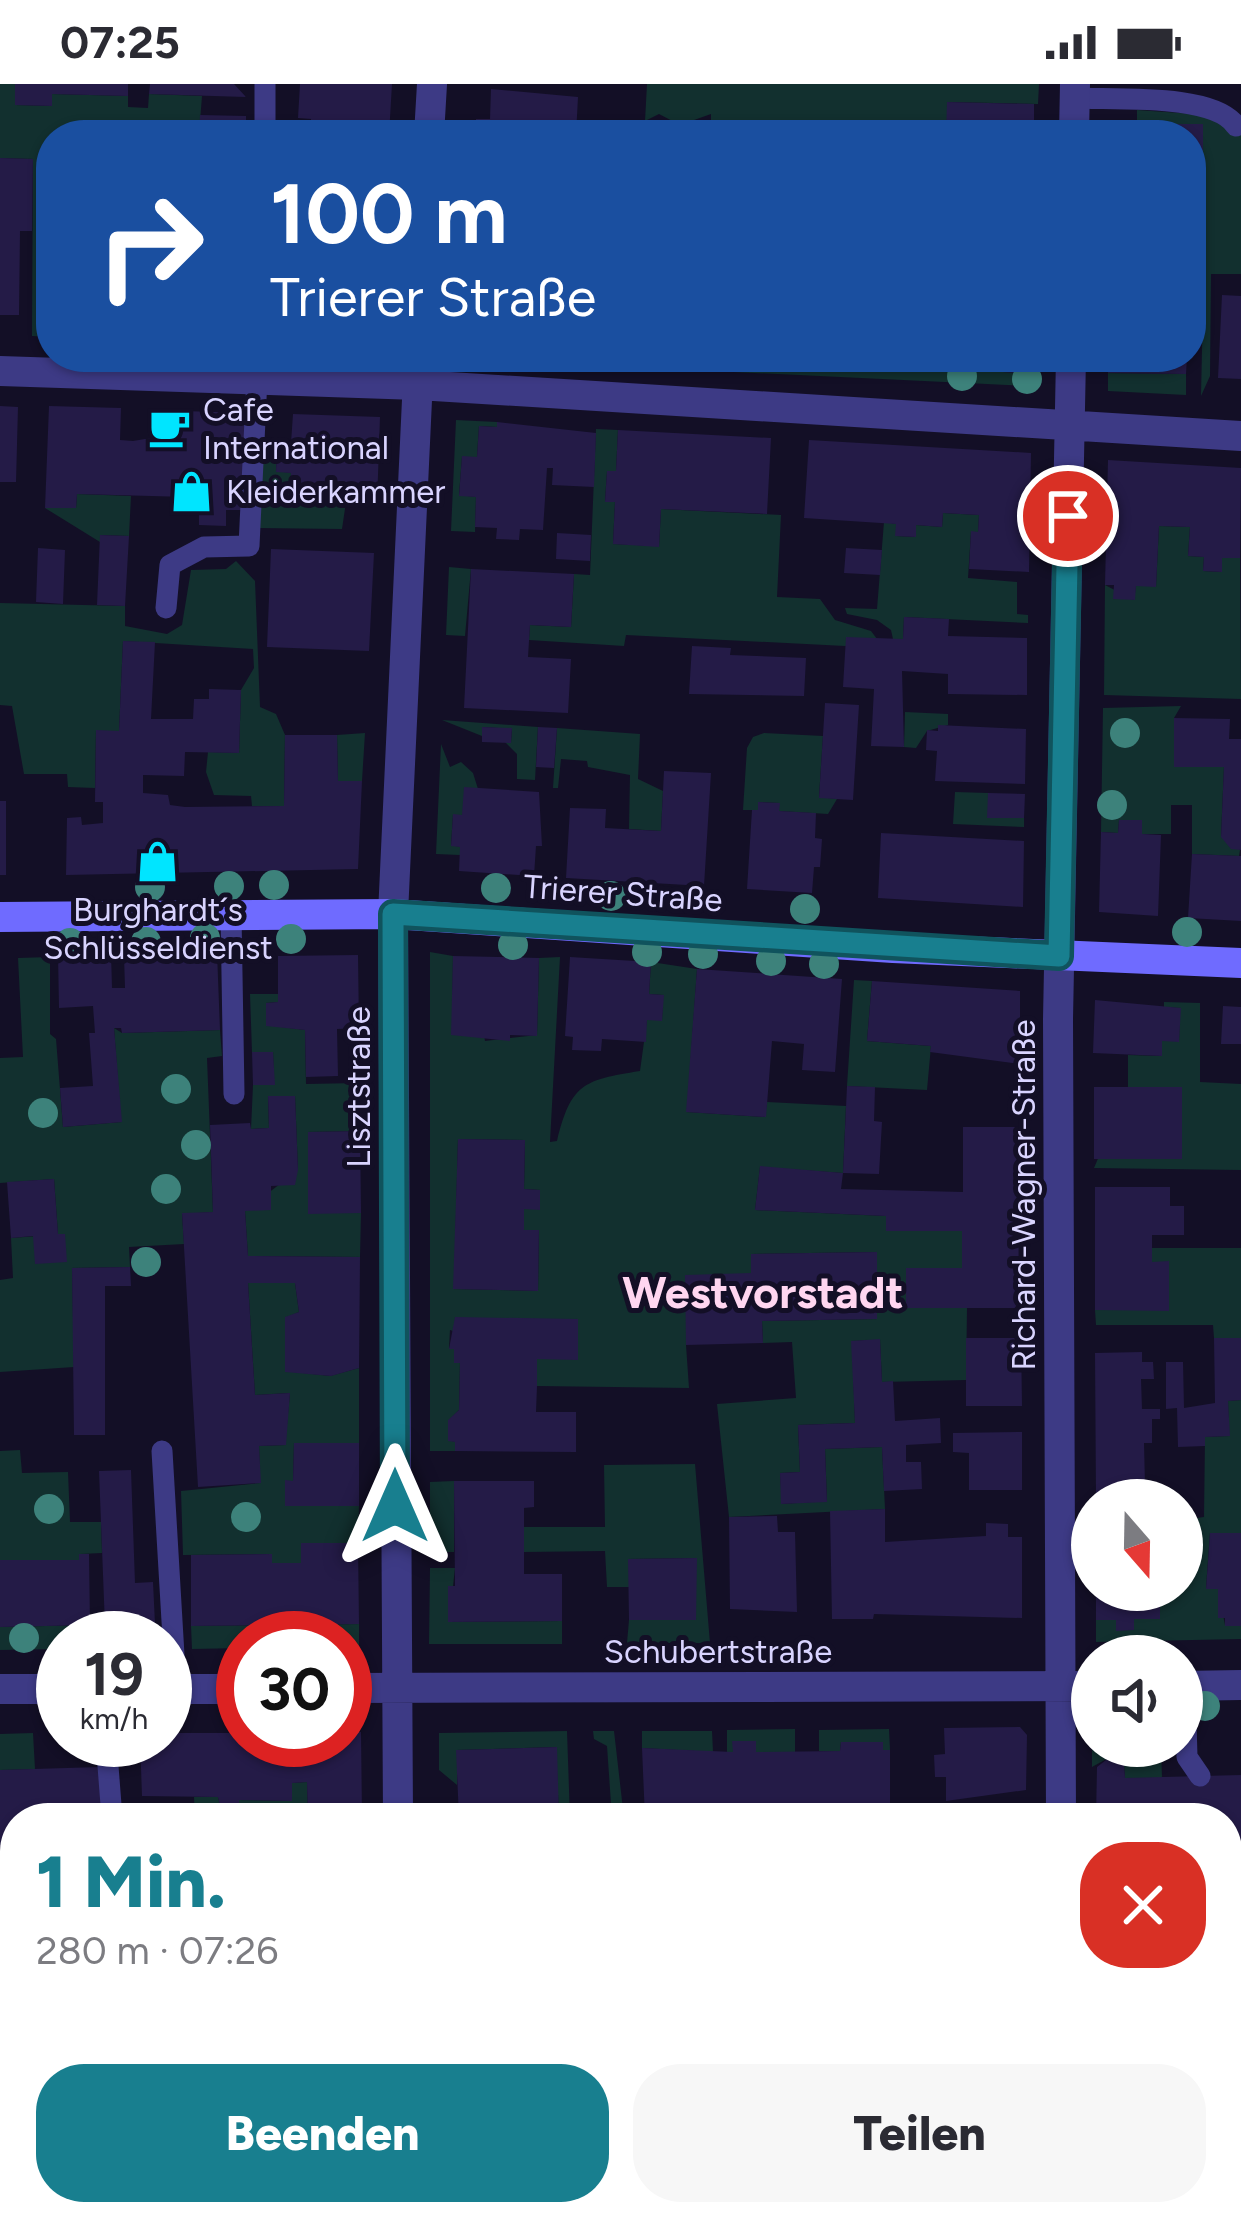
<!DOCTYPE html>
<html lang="de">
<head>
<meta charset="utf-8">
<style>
  body { margin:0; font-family:Figtree,sans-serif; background:#f7f7f7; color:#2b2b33; height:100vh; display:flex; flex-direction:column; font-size:45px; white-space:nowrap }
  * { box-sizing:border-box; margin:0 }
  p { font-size:39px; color:#7c7c81 }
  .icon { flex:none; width:66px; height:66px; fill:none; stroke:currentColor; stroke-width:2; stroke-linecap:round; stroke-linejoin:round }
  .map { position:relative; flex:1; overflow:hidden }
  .details { position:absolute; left:0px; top:1719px; width:1242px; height:423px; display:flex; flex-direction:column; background:#fff; border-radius:48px 48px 0 0; box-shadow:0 3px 9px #0004 }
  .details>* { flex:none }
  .guide { position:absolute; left:36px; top:36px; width:1170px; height:252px; border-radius:48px; box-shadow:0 3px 9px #0004; background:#1a4fa0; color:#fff; overflow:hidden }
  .needle { width:78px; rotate:160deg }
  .controls { position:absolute; left:1071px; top:1395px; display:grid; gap:24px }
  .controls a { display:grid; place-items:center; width:132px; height:132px; border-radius:50%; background:#fff; box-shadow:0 3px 9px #0004; font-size:60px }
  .speed { position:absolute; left:36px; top:1527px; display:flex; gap:24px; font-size:60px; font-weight:700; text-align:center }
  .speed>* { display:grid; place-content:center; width:156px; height:156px; border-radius:50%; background:#fff; box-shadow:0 3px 9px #0004; line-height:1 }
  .speed small { font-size:30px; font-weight:400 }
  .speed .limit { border:18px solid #d22; background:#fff; color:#111 }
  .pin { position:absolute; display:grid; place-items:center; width:102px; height:102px; color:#fff; margin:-51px; border:6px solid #fff; border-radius:50%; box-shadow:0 3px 12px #0007 }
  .me { position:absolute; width:132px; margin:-66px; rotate:0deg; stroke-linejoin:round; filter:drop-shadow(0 0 9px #0008) }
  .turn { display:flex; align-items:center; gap:42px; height:252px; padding:0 36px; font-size:54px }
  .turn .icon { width:156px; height:156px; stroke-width:2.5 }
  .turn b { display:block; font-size:84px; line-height:102px }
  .round { display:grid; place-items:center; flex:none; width:126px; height:126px; border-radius:48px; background:#f7f7f7 }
  .summary { display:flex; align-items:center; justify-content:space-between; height:204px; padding:0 36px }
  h1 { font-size:72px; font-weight:800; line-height:90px; color:#187f8f }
  .cta { display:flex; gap:24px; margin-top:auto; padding:24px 36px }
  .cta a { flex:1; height:138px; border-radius:48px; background:#187f8f; color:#fff; font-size:48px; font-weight:800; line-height:138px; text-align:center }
  .cta a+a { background:#f7f7f7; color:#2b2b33 }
  .status { display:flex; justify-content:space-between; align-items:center; height:84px; padding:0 60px; background:#fff; direction:ltr }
  .status svg { height:33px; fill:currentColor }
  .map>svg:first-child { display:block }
  .green { fill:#12302f; fill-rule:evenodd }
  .building { fill:#241b47 }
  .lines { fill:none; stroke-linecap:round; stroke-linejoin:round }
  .lane { stroke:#3d3a85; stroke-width:21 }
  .street { stroke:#3d3a85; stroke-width:30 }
  .secondary { stroke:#6f6bff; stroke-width:30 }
  .tree { fill:#3d827b }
  .route-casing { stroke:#10535d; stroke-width:30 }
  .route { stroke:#187f8f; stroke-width:21 }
  .labels { text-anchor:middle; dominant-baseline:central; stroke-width:10; stroke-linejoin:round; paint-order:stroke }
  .poi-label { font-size:33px; fill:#d9d4ff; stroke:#130f26; text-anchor:start }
  .street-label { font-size:33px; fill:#d9d4ff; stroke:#130f26 }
  .district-label { font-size:45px; font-weight:bold; fill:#ffd6f0; stroke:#130f26 }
</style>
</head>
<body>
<div class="status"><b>07:25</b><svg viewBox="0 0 49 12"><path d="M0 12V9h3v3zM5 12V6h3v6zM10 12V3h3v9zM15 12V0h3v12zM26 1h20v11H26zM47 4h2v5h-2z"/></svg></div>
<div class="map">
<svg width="1241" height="2141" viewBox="0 0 1241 2141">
  <rect width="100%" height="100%" fill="#130f26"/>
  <path class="green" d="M0,0H15L16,21L51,22L52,10L128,12V23L148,24L149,10L202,12L199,51H51V253L32,252L33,75L0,74Z
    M647,0H1039L1038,20L948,18L946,51H711V30L680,41L659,30L645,37Z
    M1137,26L1208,31L1241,47V190H1211L1210,292L1201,312L1203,219L1191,217V133L1203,132V41L1137,40Z
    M714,273H820L821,280H839L840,274L895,273L922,284L923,275L1004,278V288L1032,290L1031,302L713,287Z
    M1108,289L1186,290V311L1108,307Z
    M456,336L497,338V343L479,342L477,373H462L459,411L476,413L475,448L451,447Z
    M596,345L618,346L616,387L607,388L605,417L615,418L613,460L659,462L661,425L781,431L777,513L820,515L835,536L871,547L877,555L845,562L626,551L624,562L529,556L530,541L571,543L574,490L590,491Z
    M263,358L277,359L276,387L291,389L290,416L346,418L342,445L257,444Z
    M77,410L131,412L129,452L101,451L100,458L45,424H76Z
    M943,429L979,431L978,448H971L968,494L1017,498V530L1028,531V539L904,533L903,555H893L891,546L877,536L847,530L845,524L877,525L884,438L896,440V452L915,453L916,441L942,443Z
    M1159,442L1190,443L1188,472L1204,473L1203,487L1221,488L1222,474H1240L1241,615L1104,611L1105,501L1134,516L1136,502H1156Z
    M236,477L255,497L260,623L276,630L285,651L284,722H252L251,712L214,711L206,688L208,668L239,669L241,606L254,584L253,565L123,557L119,647H96L95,704L68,703L67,690H24L12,622L0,621V519L125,522V542L167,550L182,541L191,486L226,485Z
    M449,483L471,485L465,552L446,551Z
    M1181,622L1174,634V682L1224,683L1221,752L1240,766L1239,772L1192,770V721H1171V750H1142L1141,736H1119L1118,749L1101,748L1103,624Z
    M905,628L948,630V641L927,647L916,664L904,663Z
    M442,636L538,643L535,696L517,695V670L505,658H511L512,645L483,643L482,652Z
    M557,644L640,650L638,695L663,707L661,747L629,745L630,691L588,683L587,677L561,675L558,704H553Z
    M365,649L362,697H338L337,651Z
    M764,649L823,652L819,713L837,715L828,730L779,727V719L759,718L758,726H743L747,664L753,653Z
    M441,660L450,683L461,678L473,689L478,705L462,731H453L451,761L460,763V771L436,770Z
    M955,708L988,709V734H1024V743L953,740Z
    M430,868L453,872L452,950L484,951L485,957L537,951L539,874L560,873L550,1058L557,1057C571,1000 583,996 640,987L647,936H662L663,911L649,910L651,878L697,885L687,1028L765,1033L767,1018L846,1022L843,1089L760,1083L755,1126L886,1132L887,1147H962V1184L906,1185V1223L967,1224L966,1296L882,1298L880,1256L852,1257L855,1339L798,1341L800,1388L780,1389L782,1420L827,1417L825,1365L882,1363L885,1425L729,1433L717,1320L796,1314L792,1258L763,1259L762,1237L877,1235L876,1168L752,1170L751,1189L686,1261L689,1304L537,1302V1275L450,1246L449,1264L454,1265V1279H460L459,1326L448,1337V1356L455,1358V1367H430ZM458,1055L525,1056L524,1105L540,1106V1125H524V1146L539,1147L538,1207L454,1205Z
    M50,873V950L56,955L63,1043L121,1038L114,944L122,949L220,946L222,972L207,974L213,1128L182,1130L184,1160L129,1163L130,1183L72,1184L74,1283L0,1288V1196L13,1194L11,1154L65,1150H58L54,1095L0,1099V974L23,973L18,874Z
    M854,896L872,897L867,957L931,962L927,1006L847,1002Z
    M250,910H278V918L266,919V941L305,946L306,1000L359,999L360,1047L308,1048V1129H361L360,1173L248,1172L245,1127L298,1086L295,1012L268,1013L269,1044L251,1045L253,1001L274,1000L273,968H252Z
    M1164,918L1200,919V998L1241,1000V1086L1094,1084L1128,1004V971L1161,972L1162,957H1179L1180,924L1164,923Z
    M1152,1164H1241V1254H1214L1213,1241H1096L1095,1226H1169V1178H1152Z
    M248,1199H295L299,1228L285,1234V1287L330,1292L359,1284V1359H294L293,1397H285L286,1422H359L358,1459H302L301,1479H272L271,1470L183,1471L181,1407L260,1399L259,1362L285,1361L290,1309L255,1311Z
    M1241,1316V1449H1210L1206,1504L1218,1505L1225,1541L1241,1542V1555L1096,1558V1536H1116L1117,1546L1134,1535H1160V1506H1182V1436L1204,1433L1205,1353L1229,1352L1228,1317Z
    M20,1366L22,1389L68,1388L70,1438H101L102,1469L80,1470L79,1476H0V1367Z
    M695,1380L710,1559H627L629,1536H696V1474L629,1475V1503H607L605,1467L523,1468L524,1443H605L604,1381Z
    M454,1397V1468H430V1398Z
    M430,1484H455L449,1538L562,1537V1560H429Z
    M359,1540V1564H345V1554H243V1564L192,1565L191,1542Z
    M90,1541V1554H63V1565L0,1566V1543Z
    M795,1645V1668H756L755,1657H733V1668H727V1646Z
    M889,1645L890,1666H883L882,1658H841L840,1667H819V1646Z
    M567,1647L570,1734H559L556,1663L457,1666V1701L439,1686V1649Z
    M593,1647H614L624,1734H612L607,1662L594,1655Z
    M642,1647H712L713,1668L642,1664Z
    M33,1649L35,1685L0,1686V1650Z
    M1092,1650V1662H1161L1162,1694H1125L1124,1681L1110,1673L1092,1683Z
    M307,1698L308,1731L318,1734H195L194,1713H218L220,1722H239V1716L292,1717V1699Z
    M6,1769L15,1779V2127H71V2141H4L0,1770Z
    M441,2127H580V2141H441Z"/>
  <path class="building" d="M15,0H128V12L52,10V22L15,21Z
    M150,0H234L246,13L149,10Z
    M300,0H392L389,51H310L311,35L298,34Z
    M491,5L578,13L576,51H475L476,35H490Z
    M947,18L1034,20V51H946Z
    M200,31L246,32V51H199Z
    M1113,40H1203V133H1191V51H1113Z
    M0,74L33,75L32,147H20L19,231H0Z
    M1222,211L1241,212V295L1218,294Z
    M895,273H923V284L895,283Z
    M984,273H1032V290L1003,288L1004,278Z
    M1108,273H1187L1186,290L1108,289Z
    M0,322L18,323L16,398H0Z
    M49,322L121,324L120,356L133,357L151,354L152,326L246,329L242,426H226V442L199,441V425H187L188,413L77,410L76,424H45Z
    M293,330L380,333L377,420L290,416L291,389L276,388L277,359H291Z
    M497,338L596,349L594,403L552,401L553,384H547L543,446L520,445L519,456L496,455L497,444L475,443L476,413L459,412L462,372L477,373L479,342L497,343Z
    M618,346L771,354L767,430L661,425L659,463L613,460L615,418H605L607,387H616Z
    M809,356L1031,369L1029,488L969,485L971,447L978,448L979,431L943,429L942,443L916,441V453L895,452L896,440L804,434Z
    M1108,376L1241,384L1240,474H1222V488L1203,487L1204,473L1188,472L1190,443L1159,442L1156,503L1136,502L1135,516L1113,515L1114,501H1105Z
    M557,449L591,451L590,477L556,475Z
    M100,451L129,452L125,522L97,521Z
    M38,464L65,466L63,520L36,518Z
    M846,464L882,466L880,491L844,489Z
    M271,465L374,469L369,567L267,563Z
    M471,485L574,490L571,543L530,541L528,573L571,575L568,629L464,624Z
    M904,533L949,535L948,552L1027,554V611L948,610V590L902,587L904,663L871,662L874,605L843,603L846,553L903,555Z
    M123,557L155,558L151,635H193L194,615H209V605L241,606L239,669L185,668L184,692L143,691V709L168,711L170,721L185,723L284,722L285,651H337L338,697H362L358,785L66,791L67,734L81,733L82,741L103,739V718H95L96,646L119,647Z
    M692,562L731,564L730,571L806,574L804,612L689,610Z
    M825,619L859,621L853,716L819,714Z
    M1174,634L1230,635L1229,655H1241V766L1231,765L1221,753L1224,683H1174Z
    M938,641L1026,645L1025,700L935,697L937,667L926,666L927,646L938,647Z
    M482,643L512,644L511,659L482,658Z
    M538,643L557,644L554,684L536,683Z
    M664,687L711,689L704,802L566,794L570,724L606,725L605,744L661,747Z
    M464,703L539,708L542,762H536L534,792L459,787L460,763L451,762L453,730L462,731Z
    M988,709L1025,710L1024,734H987Z
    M0,717H6V791H0Z
    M758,718L780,719L779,727L816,729L815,754L822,755L821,770L820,783H814L812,809L747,805L752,726H758Z
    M1119,736H1142V750L1161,751L1158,832L1099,828L1101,748L1118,749Z
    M881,749L1024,757L1023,823L878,814Z
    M1192,770L1241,772V837L1188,834Z
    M111,868L112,904H125L124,872L217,868L220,946L122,949L121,944H114L122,1038L63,1043L60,1004L93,1002L89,949H95L93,922L59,924L58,870Z
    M358,871L359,944L337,945L338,992L306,993L305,946L266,942V919L278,918V872Z
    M453,872L539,874L537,952L510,951V957L451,951Z
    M570,873L651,878L649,910L664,911L662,937L647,936L646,958L602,955L601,967L572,966L573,953L565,952Z
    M697,885L842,895L835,988L802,986L804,960L772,957L766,1033L686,1028Z
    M872,897L1020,907V980L930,968L931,962L867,957Z
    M1095,916L1181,924L1179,958L1162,957V972L1093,969Z
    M1223,922L1241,923V960H1221Z
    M252,968H273L275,1001H253Z
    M847,1002L875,1003L874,1037L882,1038L879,1090L843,1089Z
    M1094,1003H1182V1075H1094Z
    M268,1012H295L298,1086L295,1101L271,1102V1126L245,1127L248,1172L360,1173L359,1284L331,1292L285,1288V1233L299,1228L295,1199H248L255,1311L290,1309L286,1361L259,1362L261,1399L198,1403L182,1129L213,1128L210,1041L250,1039L251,1045L269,1044Z
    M963,1043H1020L1021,1224H906V1184H962V1147H886V1132L755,1126L760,1082L843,1089L841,1105L963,1108Z
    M360,1047L361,1129L308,1130V1048Z
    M458,1055L525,1056L524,1105L540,1106V1126L524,1125V1146H539L538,1207L453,1205Z
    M54,1095L58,1150H65L67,1178L35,1180L33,1152L11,1154L7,1098Z
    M1095,1103H1170V1122H1184V1151H1152V1178L1169,1177V1227L1095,1226Z
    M877,1168V1235L762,1237L763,1259L686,1261L685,1191L751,1189V1170Z
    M130,1183L131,1202H105V1351H74L72,1184Z
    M455,1233L578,1235V1276L537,1275V1302L536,1328H576V1368L455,1367V1358L448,1357V1336L459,1326L460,1279H454V1265H449Z
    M966,1254H1021L1022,1322H966Z
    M1214,1254H1241V1316L1228,1317L1230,1352L1205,1353V1362L1178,1363L1177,1324L1166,1325V1278H1183L1184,1324L1215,1319Z
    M880,1255L882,1298L893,1297L895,1337L940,1334L941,1359L906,1361V1378H921L922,1405L884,1407L882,1363L825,1365L827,1418L781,1420L780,1389L800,1388L798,1341L855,1339L851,1257Z
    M1142,1268V1278H1153L1154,1295H1141L1142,1325H1160V1335H1152V1359H1144L1145,1401H1153L1154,1416H1096L1095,1269Z
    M1022,1348V1406H969V1369L953,1368V1349Z
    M294,1359H359V1422H285V1396L293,1397Z
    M131,1386L135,1499L153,1498L155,1540L105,1542L99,1387Z
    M454,1397H534V1423L524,1424V1490H562V1537L448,1538V1502H455Z
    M885,1425V1458L986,1452V1439L1008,1440V1453H1022V1534L874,1530L873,1535H832L830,1427Z
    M777,1432L778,1448H795L797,1528L730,1525L729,1433Z
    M1210,1449H1241V1542H1225V1534H1218V1505H1206Z
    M301,1459H358L359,1540L191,1542V1471L272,1470V1479H301Z
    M79,1470H89L90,1541L0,1543V1476H79Z
    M697,1474L696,1536H629L628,1475Z
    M1096,1506H1160V1535H1134V1546L1116,1547V1536H1096Z
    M1020,1643L1027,1651L1026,1706L946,1717V1693H935L934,1671L945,1670L944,1644Z
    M345,1648H361L362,1732H308L307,1698L292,1699V1717L239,1716V1722H220L218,1713L142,1712L140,1656H165V1649H243V1656H345Z
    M732,1657H756V1668L840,1667L841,1658H883V1666H890V1734H645L642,1664L733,1668Z
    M557,1663L559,1734H459L456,1666Z
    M1110,1673L1124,1681L1125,1694L1241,1691V1784H1234V1771H1227V1734H1096L1097,1683Z
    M100,1683L101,1734H15V1783L6,1769H0V1686Z
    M1227,1927L1241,1938V2101L1227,2090Z
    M135,2127H156V2140L135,2141Z
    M277,2127H364V2141H278Z
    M580,2127H649L659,2141H580Z
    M842,2127H882L886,2141H764V2136L793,2138Z"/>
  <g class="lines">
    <path class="lane" d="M1075,14C1113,16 1215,9 1236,42
      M265,51V0
      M166,524L170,481L204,463L249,462L258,273
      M231,830L234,1010
      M162,1367L176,1605
      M1185,1602L1187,1673L1200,1692
      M106,1656L112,1734
      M201,2127V2141
      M1159,2127L1177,2141"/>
    <path class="street" d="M429,51L432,0
      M1074,51L1075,0
      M0,287L418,301L1241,352
      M1182,1602L1241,1601
      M345,1604L1092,1602
      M0,1605H63
      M165,1605H243
      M398,1734L393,830L419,273
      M1061,1734L1058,935L1071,273
      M404,2127V2141
      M984,2141L996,2127"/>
    <path class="secondary" d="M0,833L393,830L893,864L1241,879"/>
  </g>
  <g class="tree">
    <circle cx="962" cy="292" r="15"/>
    <circle cx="1027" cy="295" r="15"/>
    <circle cx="1125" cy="649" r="15"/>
    <circle cx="1112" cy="721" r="15"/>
    <circle cx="274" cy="801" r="15"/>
    <circle cx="229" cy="802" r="15"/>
    <circle cx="150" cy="803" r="15"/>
    <circle cx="496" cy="804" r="15"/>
    <circle cx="611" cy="812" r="15"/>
    <circle cx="805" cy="825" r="15"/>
    <circle cx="1187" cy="848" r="15"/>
    <circle cx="205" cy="854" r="15"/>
    <circle cx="291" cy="855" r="15"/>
    <circle cx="146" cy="858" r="15"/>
    <circle cx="70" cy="859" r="15"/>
    <circle cx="513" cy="861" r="15"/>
    <circle cx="647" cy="868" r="15"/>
    <circle cx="703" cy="870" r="15"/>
    <circle cx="771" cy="877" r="15"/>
    <circle cx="824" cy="880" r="15"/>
    <circle cx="176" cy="1005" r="15"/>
    <circle cx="43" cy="1029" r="15"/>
    <circle cx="196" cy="1061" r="15"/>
    <circle cx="166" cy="1105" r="15"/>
    <circle cx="146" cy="1178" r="15"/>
    <circle cx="49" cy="1425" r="15"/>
    <circle cx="246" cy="1433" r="15"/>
    <circle cx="24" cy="1554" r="15"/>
    <circle cx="1205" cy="1622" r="15"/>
  </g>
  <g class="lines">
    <defs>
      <path id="route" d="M395,1422L393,830L1059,872L1068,432"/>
    </defs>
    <use href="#route" class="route-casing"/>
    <use href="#route" class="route"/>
  </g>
  <defs>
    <symbol id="cafe-bare" viewBox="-9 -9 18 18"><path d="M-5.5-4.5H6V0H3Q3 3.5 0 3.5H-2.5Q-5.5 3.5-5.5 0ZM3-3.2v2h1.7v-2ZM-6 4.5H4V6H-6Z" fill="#00e5ff" stroke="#130f26" stroke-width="2.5" paint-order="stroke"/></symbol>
    <symbol id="shop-bare" viewBox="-9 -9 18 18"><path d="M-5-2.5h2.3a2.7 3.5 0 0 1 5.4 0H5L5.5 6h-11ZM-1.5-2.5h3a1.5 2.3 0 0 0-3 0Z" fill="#00e5ff" stroke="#130f26" stroke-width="2.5" paint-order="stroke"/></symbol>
  </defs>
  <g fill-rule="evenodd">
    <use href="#cafe-bare" x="140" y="314" width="59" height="59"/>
    <use href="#shop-bare" x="162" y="378" width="59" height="59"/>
    <use href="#shop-bare" x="128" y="748" width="59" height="59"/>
  </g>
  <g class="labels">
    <g class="poi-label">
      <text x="203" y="325">Cafe<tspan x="203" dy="38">International</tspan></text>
      <text x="226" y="407">Kleiderkammer</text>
      <text x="158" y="825" text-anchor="middle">Burghardt´s<tspan x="158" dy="38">Schlüsseldienst</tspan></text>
    </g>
    <g class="street-label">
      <text transform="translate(623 809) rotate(4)">Trierer Straße</text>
      <text transform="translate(358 1003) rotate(-90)">Lisztstraße</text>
      <text transform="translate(1023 1111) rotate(-90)">Richard-Wagner-Straße</text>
      <text x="718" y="1567">Schubertstraße</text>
    </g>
    <g class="district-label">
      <text x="763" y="1208">Westvorstadt</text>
    </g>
  </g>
</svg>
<div class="controls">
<a><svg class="needle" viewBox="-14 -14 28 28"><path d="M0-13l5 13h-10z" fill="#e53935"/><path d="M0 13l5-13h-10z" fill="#7c7c81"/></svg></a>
<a><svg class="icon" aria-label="sound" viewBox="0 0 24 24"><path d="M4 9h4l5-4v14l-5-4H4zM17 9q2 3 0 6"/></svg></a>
</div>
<div class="speed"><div>19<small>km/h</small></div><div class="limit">30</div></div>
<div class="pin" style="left:1068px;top:432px;background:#d93025"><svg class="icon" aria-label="arrive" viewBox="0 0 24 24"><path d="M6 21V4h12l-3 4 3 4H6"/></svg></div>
<svg class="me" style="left:395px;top:1422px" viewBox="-20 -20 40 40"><path d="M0-17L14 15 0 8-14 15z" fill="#187f8f" stroke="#fff" stroke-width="4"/></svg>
<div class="guide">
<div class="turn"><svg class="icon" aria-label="right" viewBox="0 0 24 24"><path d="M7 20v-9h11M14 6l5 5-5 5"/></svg><div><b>100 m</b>Trierer Straße</div></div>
</div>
<section class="details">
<div class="summary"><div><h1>1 Min.</h1><p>280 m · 07:26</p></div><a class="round" style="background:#d93025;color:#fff"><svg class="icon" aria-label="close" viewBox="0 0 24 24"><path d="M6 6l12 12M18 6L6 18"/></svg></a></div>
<div class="cta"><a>Beenden</a><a>Teilen</a></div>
</section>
</div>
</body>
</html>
